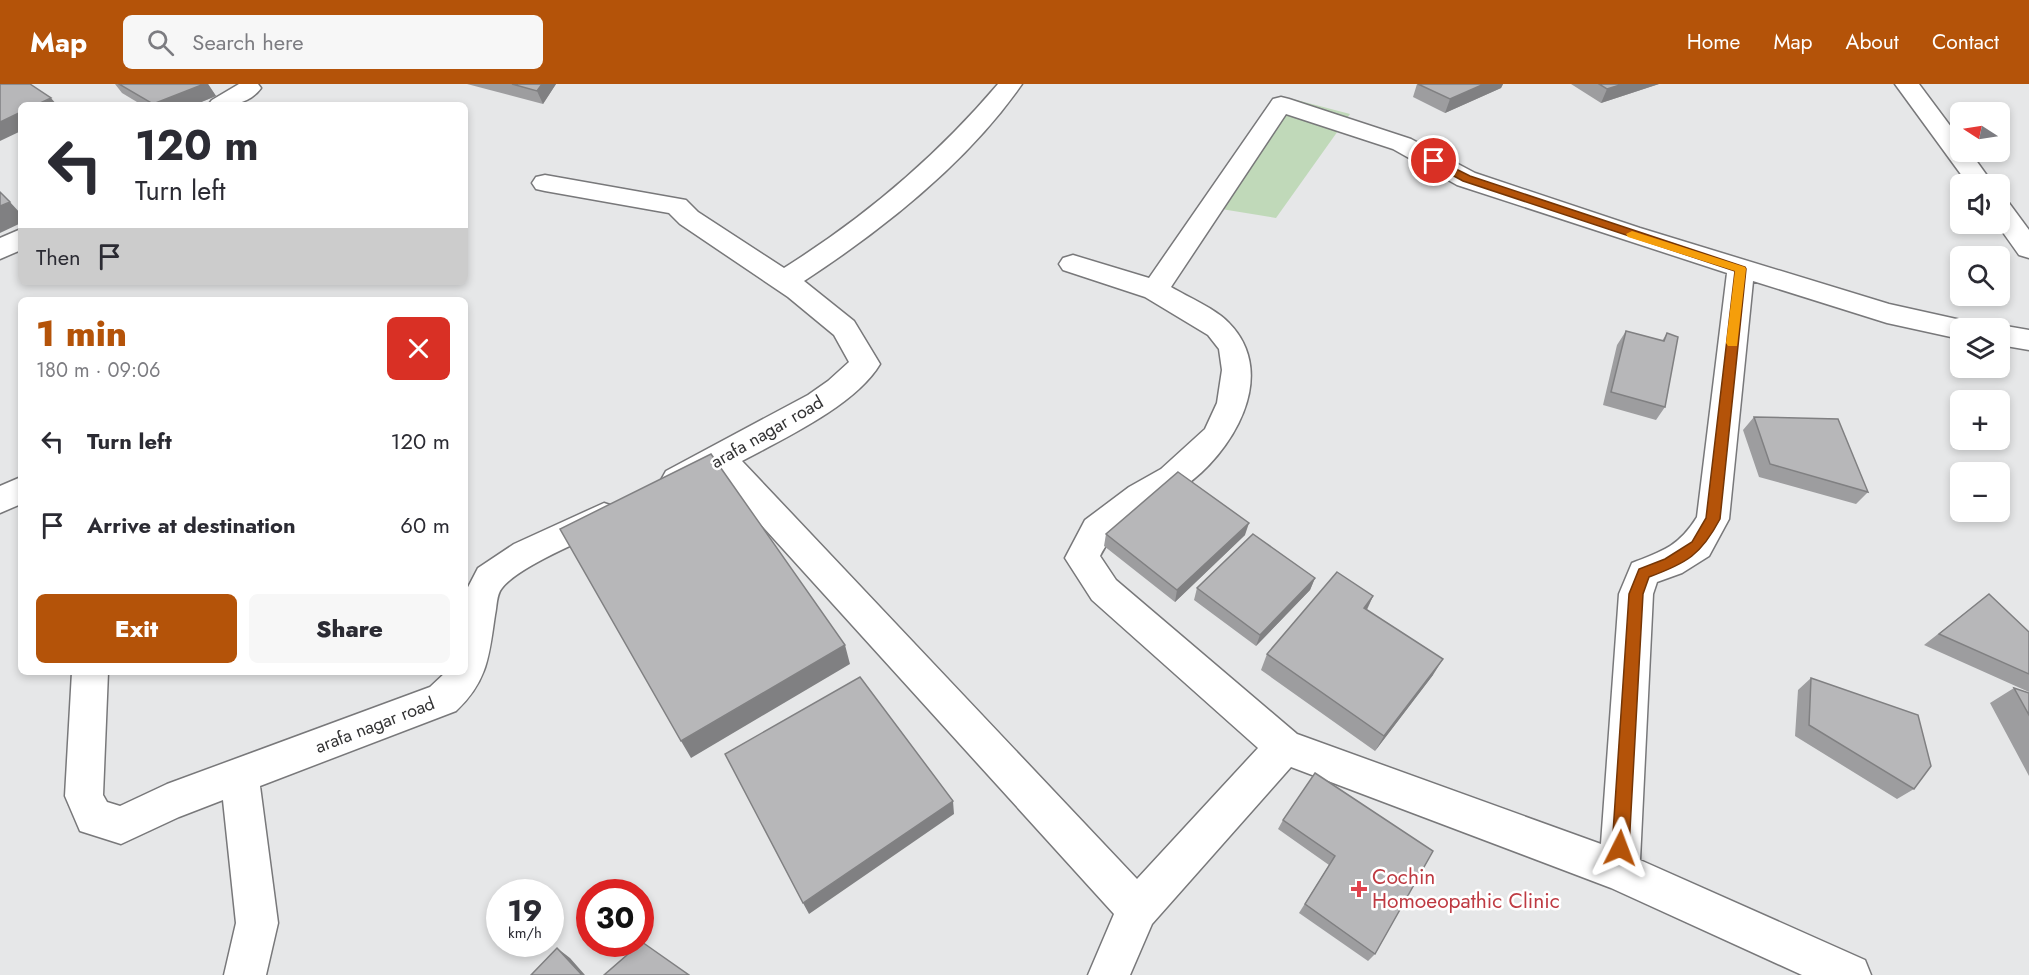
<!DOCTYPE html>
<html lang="en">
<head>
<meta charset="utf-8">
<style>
  body { margin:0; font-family:Jost,sans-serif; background:#f7f7f7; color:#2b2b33; height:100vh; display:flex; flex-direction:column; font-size:22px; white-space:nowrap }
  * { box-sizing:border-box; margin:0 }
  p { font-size:20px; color:#7c7c81 }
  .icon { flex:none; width:33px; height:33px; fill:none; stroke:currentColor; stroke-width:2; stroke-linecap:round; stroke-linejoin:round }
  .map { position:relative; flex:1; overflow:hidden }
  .side { position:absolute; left:18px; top:213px; width:450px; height:378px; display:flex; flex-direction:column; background:#fff; border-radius:9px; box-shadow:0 3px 9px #0003 }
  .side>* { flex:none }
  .hud { position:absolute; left:18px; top:18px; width:450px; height:183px; border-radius:9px; box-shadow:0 3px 9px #0003; background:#fff; color:#2b2b33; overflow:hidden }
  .needle { width:39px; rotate:282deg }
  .tools { position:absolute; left:1950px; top:18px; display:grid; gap:12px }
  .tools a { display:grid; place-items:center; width:60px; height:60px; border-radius:9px; background:#fff; box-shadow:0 3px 9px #0003; font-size:30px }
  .speed { position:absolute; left:486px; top:795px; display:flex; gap:12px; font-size:30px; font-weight:700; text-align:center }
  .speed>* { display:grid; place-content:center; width:78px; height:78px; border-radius:50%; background:#fff; box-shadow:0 3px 9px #0003; line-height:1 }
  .speed small { font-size:15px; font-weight:400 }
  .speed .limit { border:9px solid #d22; background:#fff; color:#111 }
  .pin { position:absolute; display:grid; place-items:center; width:51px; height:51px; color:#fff; margin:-26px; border:3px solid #fff; border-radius:50%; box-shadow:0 2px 6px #0007 }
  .me { position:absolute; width:66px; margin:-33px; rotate:3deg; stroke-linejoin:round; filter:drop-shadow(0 0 4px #0008) }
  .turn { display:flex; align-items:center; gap:21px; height:126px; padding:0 18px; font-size:27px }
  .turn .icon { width:78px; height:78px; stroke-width:2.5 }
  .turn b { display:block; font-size:42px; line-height:51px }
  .then { display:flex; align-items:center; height:57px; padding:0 18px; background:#0003; gap:12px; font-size:22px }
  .round { display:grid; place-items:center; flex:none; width:63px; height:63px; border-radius:9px; background:#f7f7f7 }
  .overview { display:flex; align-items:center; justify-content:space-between; height:102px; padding:0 18px }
  h1 { font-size:36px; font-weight:800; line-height:45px; color:#b45309 }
  .button { display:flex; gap:12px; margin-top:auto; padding:12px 18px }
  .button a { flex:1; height:69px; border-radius:9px; background:#b45309; color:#fff; font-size:24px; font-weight:800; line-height:69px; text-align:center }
  .button a+a { background:#f7f7f7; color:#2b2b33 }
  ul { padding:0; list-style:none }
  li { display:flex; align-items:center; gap:18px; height:84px; padding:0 18px }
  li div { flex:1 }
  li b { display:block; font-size:22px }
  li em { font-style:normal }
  header { display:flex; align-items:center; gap:36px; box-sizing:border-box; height:84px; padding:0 30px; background:#b45309; color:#fff }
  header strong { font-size:28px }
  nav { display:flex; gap:33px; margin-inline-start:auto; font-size:21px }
  .search { width:420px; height:54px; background:#f7f7f7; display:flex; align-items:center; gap:15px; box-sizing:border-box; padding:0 21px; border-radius:9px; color:#7c7c81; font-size:22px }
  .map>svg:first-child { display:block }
  .green { fill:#c0d9b9 }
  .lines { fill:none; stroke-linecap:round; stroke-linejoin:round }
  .street-casing { stroke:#78787a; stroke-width:3 }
  .street { fill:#fff; fill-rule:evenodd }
  .wall { fill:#9d9d9f }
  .shaded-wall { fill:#808082 }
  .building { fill:#b7b7b9; stroke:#808082; stroke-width:1.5 }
  .route { fill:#b45309; stroke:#753606; stroke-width:1.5 }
  .slow { fill:#f59e0b }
  .health-dot { fill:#e0444e; stroke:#fff; stroke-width:2 }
  .labels { text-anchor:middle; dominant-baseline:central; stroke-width:5; stroke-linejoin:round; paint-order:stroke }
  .street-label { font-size:18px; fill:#343435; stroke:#fff }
  .near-health-label { font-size:21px; fill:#be3a42; stroke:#fff; text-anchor:start }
</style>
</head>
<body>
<header>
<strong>Map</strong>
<div class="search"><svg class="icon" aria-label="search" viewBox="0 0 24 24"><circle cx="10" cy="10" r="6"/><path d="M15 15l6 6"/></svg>Search here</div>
<nav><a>Home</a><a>Map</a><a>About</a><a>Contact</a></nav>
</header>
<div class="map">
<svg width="2029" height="891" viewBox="0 0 2029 891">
  <rect width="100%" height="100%" fill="#e6e7e8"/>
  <path class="green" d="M1289,14L1350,30L1276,134L1209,123Z"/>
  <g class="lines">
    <defs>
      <path id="street" d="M239,0H258L261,4C248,22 228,21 208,21L212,16Z
        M998,0H1022C968,78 882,146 804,197L854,237L880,280C856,321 783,355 742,377L1137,795L1258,664L1092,516L1065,474L1085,436L1129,403L1161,385L1205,345L1217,319L1222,286L1219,265L1208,251L1145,213L1063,186L1059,180L1063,174L1073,171L1149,194L1273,15L1281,13L1289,15L1411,55L1475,89L1640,144L1889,220L1970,238L1974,244H1960V255L1887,239L1753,197L1729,435L1709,472L1682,489L1657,498L1653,510L1640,776L1865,876L1871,891H1802L1611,804L1291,683L1152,840L1130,891H1088L1114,830L716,391L677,408L666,405L661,396L666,387L808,311L828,297L849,278L834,251L788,213L680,140L669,129L545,107L536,105L532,99L536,93L545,91L686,116L698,128L784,184C865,133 936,73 998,0ZM1286,30L1393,65L1457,101L1727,189L1697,433C1679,462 1663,467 1632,479L1619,510L1601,760L1297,650L1116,496L1100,472C1117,437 1151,425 1182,404C1232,370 1280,291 1229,239C1216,225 1188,213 1171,203Z
        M1895,0H1919L1960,55V68H1970L1993,100H1968Z
        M2000,117L2009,119L2029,146V174L2019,171L1997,140H2000Z
        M21,145V166L0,175V154Z
        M2000,241L2029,246V266L2000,261V244H1989Z
        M21,393V420L0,429V402Z
        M604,419L616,423L620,432L616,441C588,454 519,482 502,504C496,511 497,523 495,531C489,571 488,597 456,627L260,702L278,839L266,891H224L236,839L223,716L179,733L121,760L80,747L65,712L72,588H108L103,711L107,718L120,722L167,700L430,603L446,588H465V509L478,484L514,460Z"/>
    </defs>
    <use href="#street" class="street-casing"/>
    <use href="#street" class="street"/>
  </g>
  <path class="wall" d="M115,0H208L216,12L194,21H142L122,9Z
    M467,0H556L543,20Z
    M1417,0H1503L1501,4L1445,29L1413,13Z
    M1571,0H1659L1601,19Z
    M1626,247L1662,257L1667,249L1665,323L1656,336L1603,321L1617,261Z
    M1754,333L1868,408L1856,420L1759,393L1743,346Z
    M1106,450L1245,451L1175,518L1104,462Z
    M1315,494L1310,506L1256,562L1194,516L1197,504Z
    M1989,510L2029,548V608L1924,561Z
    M1373,512L1367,526L1433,591L1375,667L1261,586L1267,570Z
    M1811,594L1914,705L1897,715L1795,652L1798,606Z
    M2014,604L2029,609V692L1990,619Z
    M1283,736L1433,767L1375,870L1368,877L1299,829L1329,781L1278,745Z"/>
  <path class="shaded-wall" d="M204,0H208L216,12L194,21H154L153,20Z
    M542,0H556L543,20L537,7Z
    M1484,0H1503L1501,4L1445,29L1450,15Z
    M1623,0H1659L1601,19L1607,5Z
    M51,14L57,21H36Z
    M21,28V47L0,57V38Z
    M10,118L21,130V139L0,149V122Z
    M1249,439L1245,451L1175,518L1177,506Z
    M1315,494L1310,506L1256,562L1260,551Z
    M1373,512L1365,529L1364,524Z
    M845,561L850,580L691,674L681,657Z
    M1443,575L1433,591L1375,667L1384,652Z
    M953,717L954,730L809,830L803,819Z
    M557,864L570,874L585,891H582Z"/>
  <path class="building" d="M0,0H30L51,14L36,21H21V28L0,38Z
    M119,0H204L153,20Z
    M512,0H542L537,7Z
    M1418,0H1484L1450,15Z
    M1599,0H1623L1607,5Z
    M0,108L10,118L0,122Z
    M1626,247L1664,257L1667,249L1678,253L1665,323L1611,308Z
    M1754,333L1838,335L1868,408L1770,380Z
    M711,370L845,561L681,657L560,445Z
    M1178,388L1249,439L1177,506L1106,450Z
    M1253,450L1315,494L1260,551L1197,504Z
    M1337,488L1373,512L1364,524L1443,575L1384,652L1267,570Z
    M1989,510L2029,548V590L1939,550Z
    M860,593L953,717L803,819L725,670Z
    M1811,594L1918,631L1931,682L1914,705L1809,641Z
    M2014,604L2029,609V631Z
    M1315,689L1433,767L1375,870L1305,820L1335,772L1283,736Z
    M642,858L689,891H604Z
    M557,864L582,891H531Z"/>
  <path class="route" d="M1434,74L1470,92L1745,183L1746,185L1720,435C1701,471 1687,479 1649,493L1643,510L1629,764L1626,770L1620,772L1615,770L1612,764L1629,510L1639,485L1665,475L1692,458L1706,434L1735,187L1463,97L1430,79V75Z"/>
  <path class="slow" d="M1632,147L1745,183L1746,185L1737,262H1728L1726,259L1735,187L1628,153L1626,150Z"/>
  <path class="health-dot" d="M1356 796h6v6h6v6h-6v6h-6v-6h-6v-6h6z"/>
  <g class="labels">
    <g class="street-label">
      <text transform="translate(767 348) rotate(-30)">arafa nagar road</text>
      <text transform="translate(375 641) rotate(-21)">arafa nagar road</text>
    </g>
    <g class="near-health-label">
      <text x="1372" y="793">Cochin<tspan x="1372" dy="24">Homoeopathic Clinic</tspan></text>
    </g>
  </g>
</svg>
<div class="tools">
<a><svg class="needle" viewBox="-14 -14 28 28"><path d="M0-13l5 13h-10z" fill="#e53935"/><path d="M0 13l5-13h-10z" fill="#7c7c81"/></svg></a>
<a><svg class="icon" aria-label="sound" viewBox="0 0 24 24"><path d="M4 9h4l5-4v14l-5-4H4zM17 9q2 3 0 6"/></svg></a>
<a><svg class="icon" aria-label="search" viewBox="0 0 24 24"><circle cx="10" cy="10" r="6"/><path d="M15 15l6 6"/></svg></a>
<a><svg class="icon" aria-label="layers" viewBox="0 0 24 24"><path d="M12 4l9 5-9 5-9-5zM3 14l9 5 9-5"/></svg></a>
<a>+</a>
<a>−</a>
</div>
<div class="speed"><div>19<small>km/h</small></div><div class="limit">30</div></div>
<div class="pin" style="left:1434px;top:77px;background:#d93025"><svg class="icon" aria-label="arrive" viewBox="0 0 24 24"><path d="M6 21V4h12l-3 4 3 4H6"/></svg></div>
<svg class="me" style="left:1620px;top:764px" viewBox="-20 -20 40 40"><path d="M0-17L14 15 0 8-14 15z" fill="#b45309" stroke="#fff" stroke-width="4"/></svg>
<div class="hud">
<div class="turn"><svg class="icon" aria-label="left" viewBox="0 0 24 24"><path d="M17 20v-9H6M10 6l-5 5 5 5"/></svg><div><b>120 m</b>Turn left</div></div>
<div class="then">Then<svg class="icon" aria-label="arrive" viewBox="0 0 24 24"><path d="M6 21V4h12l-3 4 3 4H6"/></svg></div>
</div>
<section class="side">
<div class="overview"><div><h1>1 min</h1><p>180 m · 09:06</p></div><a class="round" style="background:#d93025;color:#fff"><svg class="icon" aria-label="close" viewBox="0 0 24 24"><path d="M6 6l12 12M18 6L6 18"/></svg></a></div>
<ul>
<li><svg class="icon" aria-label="left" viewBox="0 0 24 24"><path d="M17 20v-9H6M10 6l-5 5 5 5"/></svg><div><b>Turn left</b></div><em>120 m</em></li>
<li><svg class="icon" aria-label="arrive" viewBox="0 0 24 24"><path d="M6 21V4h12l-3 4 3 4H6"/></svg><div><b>Arrive at destination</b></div><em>60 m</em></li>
</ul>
<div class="button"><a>Exit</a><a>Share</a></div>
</section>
</div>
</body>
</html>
